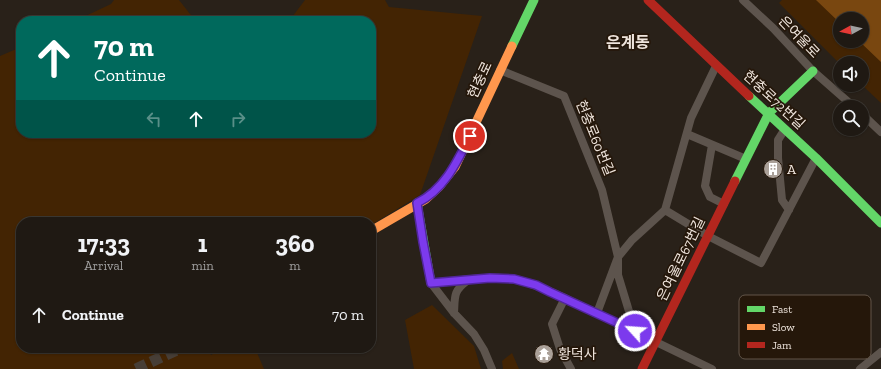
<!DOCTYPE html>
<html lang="en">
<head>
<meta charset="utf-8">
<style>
  body { margin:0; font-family:"Zilla Slab","Noto Sans KR",serif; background:#2c2621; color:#f1f3f6; height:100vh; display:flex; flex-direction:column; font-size:15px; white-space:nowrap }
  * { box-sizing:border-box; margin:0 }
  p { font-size:13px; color:#a1a0a0 }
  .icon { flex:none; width:22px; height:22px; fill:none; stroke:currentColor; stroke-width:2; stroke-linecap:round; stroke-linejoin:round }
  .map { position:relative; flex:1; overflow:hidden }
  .drawer { position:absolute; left:16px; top:217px; width:360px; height:136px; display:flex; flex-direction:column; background:#1f1913; border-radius:16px; box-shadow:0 1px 3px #0004,0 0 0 1px #3c3833 }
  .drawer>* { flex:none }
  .guide { position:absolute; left:16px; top:16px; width:360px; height:122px; border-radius:16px; box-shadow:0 1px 3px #0004,0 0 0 1px #3c3833; background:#00695c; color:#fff; overflow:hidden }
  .needle { width:26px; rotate:262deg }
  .controls { position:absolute; left:833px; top:12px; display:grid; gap:8px }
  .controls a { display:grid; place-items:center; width:36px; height:36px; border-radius:50%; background:#1f1913; box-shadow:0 1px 3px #0004,0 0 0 1px #3c3833; font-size:20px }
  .pin { position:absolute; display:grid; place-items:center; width:34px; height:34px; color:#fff; margin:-17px; border:2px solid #fff; border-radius:50%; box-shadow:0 1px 4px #0007 }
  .me { position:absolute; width:44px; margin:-22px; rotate:296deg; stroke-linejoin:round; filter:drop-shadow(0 0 3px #0008) }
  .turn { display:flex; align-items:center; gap:14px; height:84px; padding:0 12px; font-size:18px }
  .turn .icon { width:52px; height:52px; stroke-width:2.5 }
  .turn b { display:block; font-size:28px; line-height:34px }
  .lanes { display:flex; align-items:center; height:38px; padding:0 12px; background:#0003; justify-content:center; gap:20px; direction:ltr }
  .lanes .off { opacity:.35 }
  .eta { display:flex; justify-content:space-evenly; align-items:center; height:68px; text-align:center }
  .eta b { font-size:24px; font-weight:700; line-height:28px }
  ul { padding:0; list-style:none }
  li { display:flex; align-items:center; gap:12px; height:60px; padding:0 12px }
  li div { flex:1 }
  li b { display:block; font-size:15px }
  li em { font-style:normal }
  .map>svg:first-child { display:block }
  .green { fill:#432403; fill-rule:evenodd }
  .water { fill:#794710 }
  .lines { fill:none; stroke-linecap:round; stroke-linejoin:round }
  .secondary-tunnel { stroke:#473e36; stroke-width:11; stroke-dasharray:11 5.5; stroke-linecap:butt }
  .street { stroke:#5d544d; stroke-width:8 }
  .fast { stroke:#63d668; stroke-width:9 }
  .slow { stroke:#ff974d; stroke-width:9 }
  .jam { stroke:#b3261e; stroke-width:9 }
  .route-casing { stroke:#51269a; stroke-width:10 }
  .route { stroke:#7c3aed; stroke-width:7 }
  .labels { text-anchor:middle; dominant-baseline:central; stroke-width:3.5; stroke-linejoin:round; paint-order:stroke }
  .street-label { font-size:14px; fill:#efe5dd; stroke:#25170a }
  .poi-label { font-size:14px; fill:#efe5dd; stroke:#25170a; text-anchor:start }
  .quarter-label { font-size:16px; font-weight:bold; fill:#efe5dd; stroke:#25170a }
  .key { fill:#25170a; stroke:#625549; stroke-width:1 }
  .key-label { font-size:11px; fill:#efe5dd }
</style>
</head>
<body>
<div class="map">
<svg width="881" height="369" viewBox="0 0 881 369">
  <rect width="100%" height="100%" fill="#292119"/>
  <path class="green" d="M114,0H179L190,14L199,21H75L111,4Z
    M305,0H385L389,7L482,16L420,195L371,225V222H21V348H207L211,355L224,348H255L264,369H0V56L21,47V133H371V21H289Z
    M782,0H881V103L862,85V63L840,64L779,3ZM840,19H862V41H840Z
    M432,305L474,346L481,369H414L405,320Z
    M512,353L519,369H503L502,361Z"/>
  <path class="water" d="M816,0H881V62L859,41H862V19H840V23Z"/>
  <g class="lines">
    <path class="secondary-tunnel" d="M136,369L181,348"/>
    <path class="street" d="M743,0L773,28L813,71L854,107
      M500,70L564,96L602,190L618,257L597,313
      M862,114L881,132
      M785,129L778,140V158L782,200L789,210
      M687,134L746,159
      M712,145L705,186L710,197L724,204
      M665,210L708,236L761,263L816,158
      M431,283C456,281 491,275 515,279C532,283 549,291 565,298
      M431,283L454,313L474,334L484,350L492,369
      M454,313C455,297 453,291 467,281
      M635,331L618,275V257L632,240L665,210L691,118L716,66
      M571,369L560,349L552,324L565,298L712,369
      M860,369L881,352"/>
    <path class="fast" d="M512,46L534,0
      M749,96L816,158L881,223
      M735,181L769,113L813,71
      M417,203L431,283"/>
    <path class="slow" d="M371,231L426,199L439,187L455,167L512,46"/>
    <path class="jam" d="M648,0L749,96
      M642,369L735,181"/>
  </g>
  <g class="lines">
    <defs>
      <path id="route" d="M470,136C457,162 444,190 417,203L423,242L431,283L490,278L514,279L536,285L550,292L635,331"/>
    </defs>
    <use href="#route" class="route-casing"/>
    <use href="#route" class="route"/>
  </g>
  <defs>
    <symbol id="building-disc" viewBox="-11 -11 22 22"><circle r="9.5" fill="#aaa098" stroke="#25170a"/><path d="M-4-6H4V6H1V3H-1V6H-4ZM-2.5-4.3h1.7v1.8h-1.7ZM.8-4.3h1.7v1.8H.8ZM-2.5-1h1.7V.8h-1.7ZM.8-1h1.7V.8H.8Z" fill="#fff"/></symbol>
    <symbol id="temple-disc" viewBox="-11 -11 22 22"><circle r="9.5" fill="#aaa098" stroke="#25170a"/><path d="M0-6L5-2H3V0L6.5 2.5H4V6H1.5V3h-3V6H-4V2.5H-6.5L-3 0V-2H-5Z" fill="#fff"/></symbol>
  </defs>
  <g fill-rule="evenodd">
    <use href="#building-disc" x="762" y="158" width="22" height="22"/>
    <use href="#temple-disc" x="533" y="343" width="22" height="22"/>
  </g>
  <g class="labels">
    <g class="street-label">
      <text transform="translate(799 37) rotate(46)">은여울로</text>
      <text transform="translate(480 80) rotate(-65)">현충로</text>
      <text transform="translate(774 100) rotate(43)">현충로72번길</text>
      <text transform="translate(595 138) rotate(68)">현충로60번길</text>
      <text transform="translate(681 259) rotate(-64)">은여울로67번길</text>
    </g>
    <g class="poi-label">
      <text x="787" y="169">A</text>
      <text x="558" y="354">황덕사</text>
    </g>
    <g class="quarter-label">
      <text x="628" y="42">은계동</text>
    </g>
  </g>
  <rect x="739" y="295" width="132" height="64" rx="6" class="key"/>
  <rect x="747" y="306" width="18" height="6" fill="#63d668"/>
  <rect x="747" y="324" width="18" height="6" fill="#ff974d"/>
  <rect x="747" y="342" width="18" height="6" fill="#b3261e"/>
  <g class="key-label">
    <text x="772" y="313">Fast</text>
    <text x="772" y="331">Slow</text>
    <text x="772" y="349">Jam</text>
  </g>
</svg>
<div class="controls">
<a><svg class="needle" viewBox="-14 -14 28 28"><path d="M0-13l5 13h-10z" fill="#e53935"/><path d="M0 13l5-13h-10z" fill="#a1a0a0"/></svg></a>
<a><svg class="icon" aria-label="sound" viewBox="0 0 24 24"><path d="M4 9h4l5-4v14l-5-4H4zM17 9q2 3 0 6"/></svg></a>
<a><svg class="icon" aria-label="search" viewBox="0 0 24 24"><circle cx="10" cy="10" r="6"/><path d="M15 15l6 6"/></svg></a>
</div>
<div class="pin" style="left:470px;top:136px;background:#d93025"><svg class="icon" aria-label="arrive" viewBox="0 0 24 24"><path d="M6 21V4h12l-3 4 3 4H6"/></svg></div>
<svg class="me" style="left:635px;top:331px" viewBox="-20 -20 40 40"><circle r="17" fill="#7c3aed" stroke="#fff" stroke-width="3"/><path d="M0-11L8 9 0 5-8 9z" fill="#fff"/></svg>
<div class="guide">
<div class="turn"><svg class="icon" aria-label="ahead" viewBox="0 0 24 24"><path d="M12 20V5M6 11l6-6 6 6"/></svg><div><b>70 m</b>Continue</div></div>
<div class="lanes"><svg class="icon off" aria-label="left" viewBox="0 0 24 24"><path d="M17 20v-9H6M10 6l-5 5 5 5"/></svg><svg class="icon" aria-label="ahead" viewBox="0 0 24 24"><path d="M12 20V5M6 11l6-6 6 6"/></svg><svg class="icon off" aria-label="right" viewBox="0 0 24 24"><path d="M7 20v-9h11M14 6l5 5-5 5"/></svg></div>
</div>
<section class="drawer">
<div class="eta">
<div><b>17:33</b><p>Arrival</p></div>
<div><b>1</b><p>min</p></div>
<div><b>360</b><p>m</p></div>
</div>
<ul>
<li><svg class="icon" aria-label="ahead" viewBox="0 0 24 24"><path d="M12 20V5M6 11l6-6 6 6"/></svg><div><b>Continue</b></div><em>70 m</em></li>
</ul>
</section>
</div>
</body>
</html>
